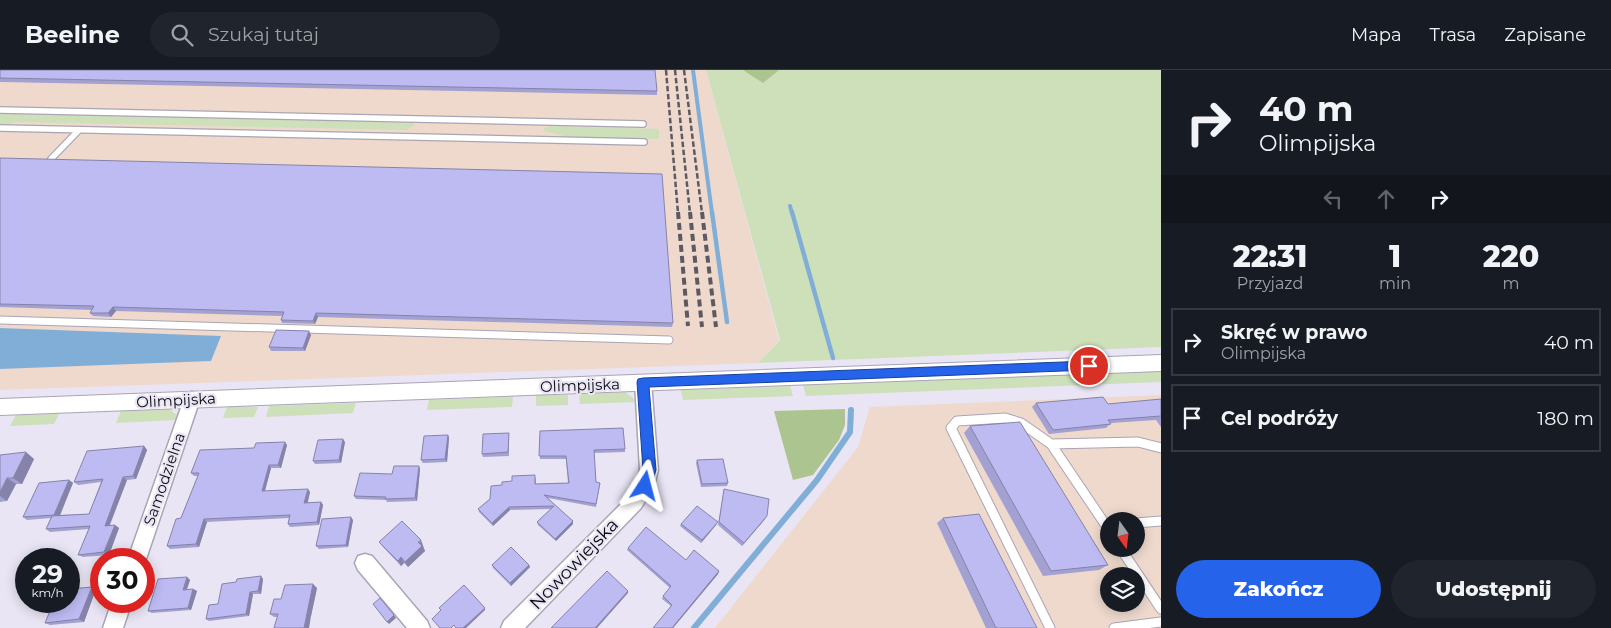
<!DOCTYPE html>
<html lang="pl">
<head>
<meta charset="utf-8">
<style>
  body { margin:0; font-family:Montserrat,sans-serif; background:#20242c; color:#f1f3f6; height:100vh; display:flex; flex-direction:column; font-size:19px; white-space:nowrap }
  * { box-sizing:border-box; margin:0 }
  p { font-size:16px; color:#9ea1a6 }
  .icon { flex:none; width:28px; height:28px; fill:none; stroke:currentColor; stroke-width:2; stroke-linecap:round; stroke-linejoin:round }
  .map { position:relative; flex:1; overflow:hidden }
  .panel { display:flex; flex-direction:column; background:#171b24; width:450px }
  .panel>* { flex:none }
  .top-card { background:#171b24; color:#f1f3f6; overflow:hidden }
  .needle { width:32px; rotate:166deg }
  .controls { position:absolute; left:1100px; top:442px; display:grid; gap:10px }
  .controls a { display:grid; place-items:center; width:45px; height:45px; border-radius:50%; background:#171b24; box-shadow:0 2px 12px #0003; font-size:25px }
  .speed { position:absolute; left:15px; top:478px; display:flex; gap:10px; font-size:25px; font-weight:700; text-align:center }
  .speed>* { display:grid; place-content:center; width:65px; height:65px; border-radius:50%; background:#171b24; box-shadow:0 2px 12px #0003; line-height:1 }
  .speed small { font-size:12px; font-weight:400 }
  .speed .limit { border:8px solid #d22; background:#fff; color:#111 }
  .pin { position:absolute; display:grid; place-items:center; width:42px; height:42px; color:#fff; margin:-21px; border:2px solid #fff; border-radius:50%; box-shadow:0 1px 5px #0007 }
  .me { position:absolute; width:55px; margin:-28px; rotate:9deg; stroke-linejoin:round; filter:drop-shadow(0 0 4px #0008) }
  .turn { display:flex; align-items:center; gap:18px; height:105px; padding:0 15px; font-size:22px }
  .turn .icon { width:65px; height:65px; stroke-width:2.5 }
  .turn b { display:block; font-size:35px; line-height:42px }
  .lanes { display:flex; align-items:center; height:48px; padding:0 15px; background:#0003; justify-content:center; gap:25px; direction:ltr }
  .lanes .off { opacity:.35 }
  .eta { display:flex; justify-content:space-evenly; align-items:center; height:85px; text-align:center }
  .eta b { font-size:30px; font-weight:800; line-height:35px }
  .action { display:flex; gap:10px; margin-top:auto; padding:10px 15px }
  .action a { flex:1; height:58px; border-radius:30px; background:#2563eb; color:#fff; font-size:20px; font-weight:800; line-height:58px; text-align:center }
  .action a+a { background:#20242c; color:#f1f3f6 }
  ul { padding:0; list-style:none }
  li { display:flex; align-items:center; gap:15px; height:68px; margin:0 10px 8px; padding:0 5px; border:2px solid #363941; border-radius:0px }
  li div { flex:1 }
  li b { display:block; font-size:19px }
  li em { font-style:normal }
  header { display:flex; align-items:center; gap:30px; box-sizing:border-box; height:70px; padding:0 25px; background:#171b24; border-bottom:1px solid #363941 }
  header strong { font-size:24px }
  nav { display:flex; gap:28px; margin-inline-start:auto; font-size:18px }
  .search { width:350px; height:45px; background:#20242c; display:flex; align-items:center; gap:12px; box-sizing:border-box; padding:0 18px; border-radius:28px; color:#9ea1a6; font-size:19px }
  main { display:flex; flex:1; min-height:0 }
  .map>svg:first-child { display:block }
  .industrial { fill:#efd9cd; fill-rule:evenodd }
  .green { fill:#cde0b9 }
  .forest { fill:#abc490 }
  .water { fill:#81aed7 }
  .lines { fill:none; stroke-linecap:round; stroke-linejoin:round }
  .stream-far2 { stroke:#81aed7; stroke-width:4 }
  .stream-far1 { stroke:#81aed7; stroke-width:4.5 }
  .stream { stroke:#81aed7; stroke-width:6 }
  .service-far2-casing { stroke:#a9a5b4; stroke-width:8 }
  .service-far1-casing { stroke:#a9a5b4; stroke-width:9 }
  .service-casing { stroke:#a9a5b4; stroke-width:11 }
  .minor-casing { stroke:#a9a5b4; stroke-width:3 }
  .tertiary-casing { stroke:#a9a5b4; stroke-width:2 }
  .service-far2 { stroke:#fff; stroke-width:5.5 }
  .service-far1 { stroke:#fff; stroke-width:7 }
  .service { stroke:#fff; stroke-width:9 }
  .minor { fill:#fff; fill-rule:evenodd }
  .tertiary { fill:#fff; fill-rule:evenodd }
  .rail-far1 { stroke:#5c5962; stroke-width:2.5; stroke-dasharray:5.5 2.5; stroke-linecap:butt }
  .rail { stroke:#5c5962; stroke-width:4; stroke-dasharray:7 4; stroke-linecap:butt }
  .wall { fill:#a3a1d1 }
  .shaded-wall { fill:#8583aa }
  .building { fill:#bebbf3; stroke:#8583aa }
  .route { fill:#2563eb; stroke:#184099 }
  .labels { text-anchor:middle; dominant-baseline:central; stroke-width:4.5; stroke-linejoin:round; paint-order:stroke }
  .street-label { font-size:15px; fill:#0c0b10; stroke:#e9e5f4 }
  .near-street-label { font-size:18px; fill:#0c0b10; stroke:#e9e5f4 }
</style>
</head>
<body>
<header>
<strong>Beeline</strong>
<div class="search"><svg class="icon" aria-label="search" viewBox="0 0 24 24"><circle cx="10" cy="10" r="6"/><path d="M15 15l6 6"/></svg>Szukaj tutaj</div>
<nav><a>Mapa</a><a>Trasa</a><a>Zapisane</a></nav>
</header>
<main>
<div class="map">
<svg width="1161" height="558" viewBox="0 0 1161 558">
  <rect width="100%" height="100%" fill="#e9e5f4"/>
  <path class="industrial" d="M0,0H706L779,270L758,293L0,320Z
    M1161,325V558H715L858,377L870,337ZM1109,451H1136V479H1109ZM1109,506H1136V534H1109Z"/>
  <path class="green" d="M706,0H1161V277L758,293L780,270Z
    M0,44L411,53L415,55L407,60L14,52L11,54H0Z
    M550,56L659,59V69L569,67L544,61V58Z
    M1161,301V312L806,326L803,315Z
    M790,316L793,326L683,330L681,320Z
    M625,322L633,328L635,332L580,334L579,323Z
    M536,325H568V335L536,336Z
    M513,327L512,337L427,340L429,330Z
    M356,333L353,343L266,347L269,336Z
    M227,337H258L254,347L223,348Z
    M169,339L177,345L176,350L116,353L121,341Z
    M59,344L54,354L10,356L16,345Z"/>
  <path class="forest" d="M743,0H779L763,13Z
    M845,339V355L839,370L813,405L793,410L774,341Z"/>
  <path class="water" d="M0,258L221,266L211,291L0,299Z"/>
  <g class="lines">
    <path class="stream-far2" d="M693,0L712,143
      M790,136L792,143"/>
    <path class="stream-far1" d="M712,142L727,252
      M792,142L833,288"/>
    <path class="stream" d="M694,558L817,410L850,362L851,340"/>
    <defs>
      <path id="service-far2" d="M0,40L643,54
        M0,58L644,72
        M51,89L79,60"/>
      <path id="service-far1" d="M0,250L669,270"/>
      <path id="service" d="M1051,374L1138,372L1161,378
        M1136,453L1161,451
        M1121,479L1161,539
        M1050,558L951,358L957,351L1005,348L1021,353L1051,374L1109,460
        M1114,558L1161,552"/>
      <path id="minor" d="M643,306L649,308L651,312L658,400L654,416L641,438L525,558H501L504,551L629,426L637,413L640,400L635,312L637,308Z
        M192,322L198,324L200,329L144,495V489H128L184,329L186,324Z
        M365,484L372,486L427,551L430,558H407L358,500L355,493L358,486Z
        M112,531H132L123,558H103Z"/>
      <path id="tertiary" d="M1161,285V301L0,345V329Z"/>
    </defs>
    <use href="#service-far2" class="service-far2-casing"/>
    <use href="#service-far1" class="service-far1-casing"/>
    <use href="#service" class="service-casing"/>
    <use href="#minor" class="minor-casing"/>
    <use href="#tertiary" class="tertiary-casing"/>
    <use href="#service-far2" class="service-far2"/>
    <use href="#service-far1" class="service-far1"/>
    <use href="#service" class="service"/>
    <use href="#minor" class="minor"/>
    <use href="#tertiary" class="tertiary"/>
    <path class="rail-far1" d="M666,0L678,143
      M675,0L690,143
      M684,0L702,143"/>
    <path class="rail" d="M678,142L688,256
      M690,142L702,257
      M702,142L716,257"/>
  </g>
  <path class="wall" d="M0,0L657,21V25L0,12Z
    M0,88L673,253L672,257L318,247L315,254L282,253L281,250L282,246L116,241L111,247L93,246L90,243L92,240L0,237Z
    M311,265L305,281H271L269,277Z
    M1161,329V357L1156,350L1111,353L1106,358L1049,364L1032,337L1036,333L1108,334Z
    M970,356L1108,495L1099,500L1043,506L964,363Z
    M540,361L625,379V382L594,383L596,412L600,413L596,437L548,428L573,454L556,471L538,455L537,452L551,439L510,440L493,456L479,442L478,439L490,429L502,415L536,408V414L568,413L566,389H540Z
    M509,363V386L483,387L482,384Z
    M448,365L449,368L447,392L423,393L421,390Z
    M345,372L341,393L315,394L313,391Z
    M287,375L281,398H271L265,421L310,422L307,433L321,432L323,435L319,455L290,457L288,454L289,448L207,452L199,477L170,479L167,476L181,448L198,406H194L191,403L254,378Z
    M144,376L147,380L136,409L127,410L110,455H115L119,458L109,485L83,487L78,485L89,459L50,462L46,459L51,448L27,450L23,447L69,410L73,413L59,445L89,444L101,412L78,415L74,412Z
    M0,385L34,389L22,414H16L7,431L0,432Z
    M697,390L728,413L727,416L701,417L696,393Z
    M420,399L417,431L387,432L386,430L356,429L354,426L392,404Z
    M724,419L765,449L742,476L718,455Z
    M943,448L1037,558H986L937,453Z
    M353,450L348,477L319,479L316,476Z
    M718,452L716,455L701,473L680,456L681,454Z
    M379,472L423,475L422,476L425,481L408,497L404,493L401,496L383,477Z
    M628,478L686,490L719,501L718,504L673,558H653L671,536L662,529L663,526L670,518L627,480Z
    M492,495H529L530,497L511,516L493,498Z
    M187,507L190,510L187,519H193L197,521L191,540L152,543L148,541Z
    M263,509L261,524H253L249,546L209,551L206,549L236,512Z
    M92,517L96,519L84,552L50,555L45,553Z
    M317,518L311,546L274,547L270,544L281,529Z"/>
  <path class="shaded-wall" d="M113,237L116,241L111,247L108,243Z
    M316,243L318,247L315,254L313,251Z
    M309,261L311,265L305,281L303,278Z
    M448,365L449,368L447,392L445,389Z
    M343,369L345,372L341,393L339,390Z
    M285,372L287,375L281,398L278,395Z
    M144,376L147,380L136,409L133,406Z
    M26,382L34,389L22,414L13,408Z
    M269,395L271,398L264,424L262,421Z
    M419,396L420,399L417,431L415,428Z
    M123,407L127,410L108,459L105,456Z
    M7,408L16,414L7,431L0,426V422Z
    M69,410L73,413L59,448L54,445Z
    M308,419L310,422L307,436L304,433Z
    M321,432L323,435L319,455L317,452Z
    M509,437L510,440L493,456L492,453Z
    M767,446L765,449L742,476L744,473Z
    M351,447L353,450L348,477L346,475Z
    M204,449L207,452L199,477L196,474Z
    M573,451V454L556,471L555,469Z
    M718,452L716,455L701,473L702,470Z
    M115,455L119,458L109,485L104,482Z
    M421,470L425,481L408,497L405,492Z
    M401,487L404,493L401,496L398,491Z
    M529,495L530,497L511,516L510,513Z
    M719,501L718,504L673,558H672Z
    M261,506L263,509L261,524L258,521Z
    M187,507L190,510L186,522L183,520Z
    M313,514L317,518L311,546L309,558H304Z
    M92,517L96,519L84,552L79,549Z
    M193,519L197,521L191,540L188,538Z
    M628,521V523L597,558H595Z
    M250,522L253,524L249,546L246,544Z
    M485,538V540L466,558H463Z
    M394,545L396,548L389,554L387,552Z"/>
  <path class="building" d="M0,0H655L657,21L0,8Z
    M0,88L662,104L673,253L316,243L313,251L281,250L284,242L113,237L108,243H90L94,236L0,234Z
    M276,260L309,261L303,278L269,277Z
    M1103,327L1108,334L1161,329V346L1108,350L1111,354L1053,360L1036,333Z
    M1020,352L1108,495L1051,501L970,356Z
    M623,358L625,379L594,380L596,412L600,413L596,434L544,425L573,451L555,469L537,452L554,436L509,437L492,453L478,439L490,429L491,416L502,415V412L512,411V406L535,405V414L569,413L566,386H539L540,361Z
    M509,363L508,382L482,384L483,364Z
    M448,365L445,389L421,390L424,366Z
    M343,369L339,390L313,391L318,370Z
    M285,372L278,395H269L262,421L308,419L304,433L321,432L317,452L288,454L290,445L204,449L196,474L167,476L176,449L181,448L199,403H191L200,380L254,378L256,373Z
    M144,376L133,406L123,407L105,456L115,455L104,482L78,485L90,456L46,459L52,446L89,444L103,409L74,412L87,381Z
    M26,382L13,408H7L0,422V385Z
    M723,389L728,413L702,414L697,390Z
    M394,396H419L415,428L385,429L386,427L354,426L360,403L392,404Z
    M69,410L54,445L23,447L39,413Z
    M724,419L769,429L767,446L744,473L719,452Z
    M697,436L718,452L702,470L681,454Z
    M979,444L1037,558H996L943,448Z
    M351,447L346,475L316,476L322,449Z
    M402,451L421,470L418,472L422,476L405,492L401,487L398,491L379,472Z
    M646,457L686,490L694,480L719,501L672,558H653L672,535L663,526L671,516L628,478Z
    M511,477L529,495L510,513L492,495Z
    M607,501L628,521L595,558H551Z
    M261,506L258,521L250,522L246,544L206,549L209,535L218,534L222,514L236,512L237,509Z
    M187,507L183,520L193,519L188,538L148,541L158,509Z
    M313,514L304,558H274L278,544H270L274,529H281L285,515Z
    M464,515L485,538L463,558H456L454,555L451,558H440L432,549L441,540L439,538Z
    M92,517L79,549L45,553L54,531H69V519Z
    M380,528L394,545L387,552L373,534Z"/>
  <path class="route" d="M1089,291L1095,296L1089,300L649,317L656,400L650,420L645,422L640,420L638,416L643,400L637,312L638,309L643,308Z"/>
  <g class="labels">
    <g class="street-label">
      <text transform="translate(580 315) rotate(-2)">Olimpijska</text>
      <text transform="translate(176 330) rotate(-3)">Olimpijska</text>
      <text transform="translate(164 409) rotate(-71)">Samodzielna</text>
    </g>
    <g class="near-street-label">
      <text transform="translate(574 494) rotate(-46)">Nowowiejska</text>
    </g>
  </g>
</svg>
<div class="controls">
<a><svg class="needle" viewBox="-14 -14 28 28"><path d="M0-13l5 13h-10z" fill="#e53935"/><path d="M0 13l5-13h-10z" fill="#9ea1a6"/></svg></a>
<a><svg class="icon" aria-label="layers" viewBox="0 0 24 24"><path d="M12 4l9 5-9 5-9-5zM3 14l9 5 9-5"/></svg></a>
</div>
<div class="speed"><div>29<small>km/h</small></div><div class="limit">30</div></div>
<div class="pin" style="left:1089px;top:296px;background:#d93025"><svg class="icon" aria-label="arrive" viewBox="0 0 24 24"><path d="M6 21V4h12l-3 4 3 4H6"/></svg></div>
<svg class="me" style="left:645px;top:416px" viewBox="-20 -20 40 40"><path d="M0-17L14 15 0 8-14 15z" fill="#2563eb" stroke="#fff" stroke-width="4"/></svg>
</div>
<section class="panel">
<div class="top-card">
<div class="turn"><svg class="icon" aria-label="right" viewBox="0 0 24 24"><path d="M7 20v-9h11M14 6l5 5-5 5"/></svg><div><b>40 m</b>Olimpijska</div></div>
<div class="lanes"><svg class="icon off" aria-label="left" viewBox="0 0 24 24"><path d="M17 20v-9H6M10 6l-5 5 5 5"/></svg><svg class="icon off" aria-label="ahead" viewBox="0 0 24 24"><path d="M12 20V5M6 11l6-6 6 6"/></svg><svg class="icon" aria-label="right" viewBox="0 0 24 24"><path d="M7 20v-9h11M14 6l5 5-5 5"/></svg></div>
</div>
<div class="eta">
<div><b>22:31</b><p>Przyjazd</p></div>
<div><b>1</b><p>min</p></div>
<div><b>220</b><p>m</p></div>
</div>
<ul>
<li><svg class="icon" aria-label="right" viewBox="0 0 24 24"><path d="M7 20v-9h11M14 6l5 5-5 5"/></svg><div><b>Skręć w prawo</b><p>Olimpijska</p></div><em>40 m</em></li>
<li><svg class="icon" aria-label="arrive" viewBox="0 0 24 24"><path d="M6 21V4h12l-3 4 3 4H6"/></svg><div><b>Cel podróży</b></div><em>180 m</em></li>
</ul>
<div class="action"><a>Zakończ</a><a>Udostępnij</a></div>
</section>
</main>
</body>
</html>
